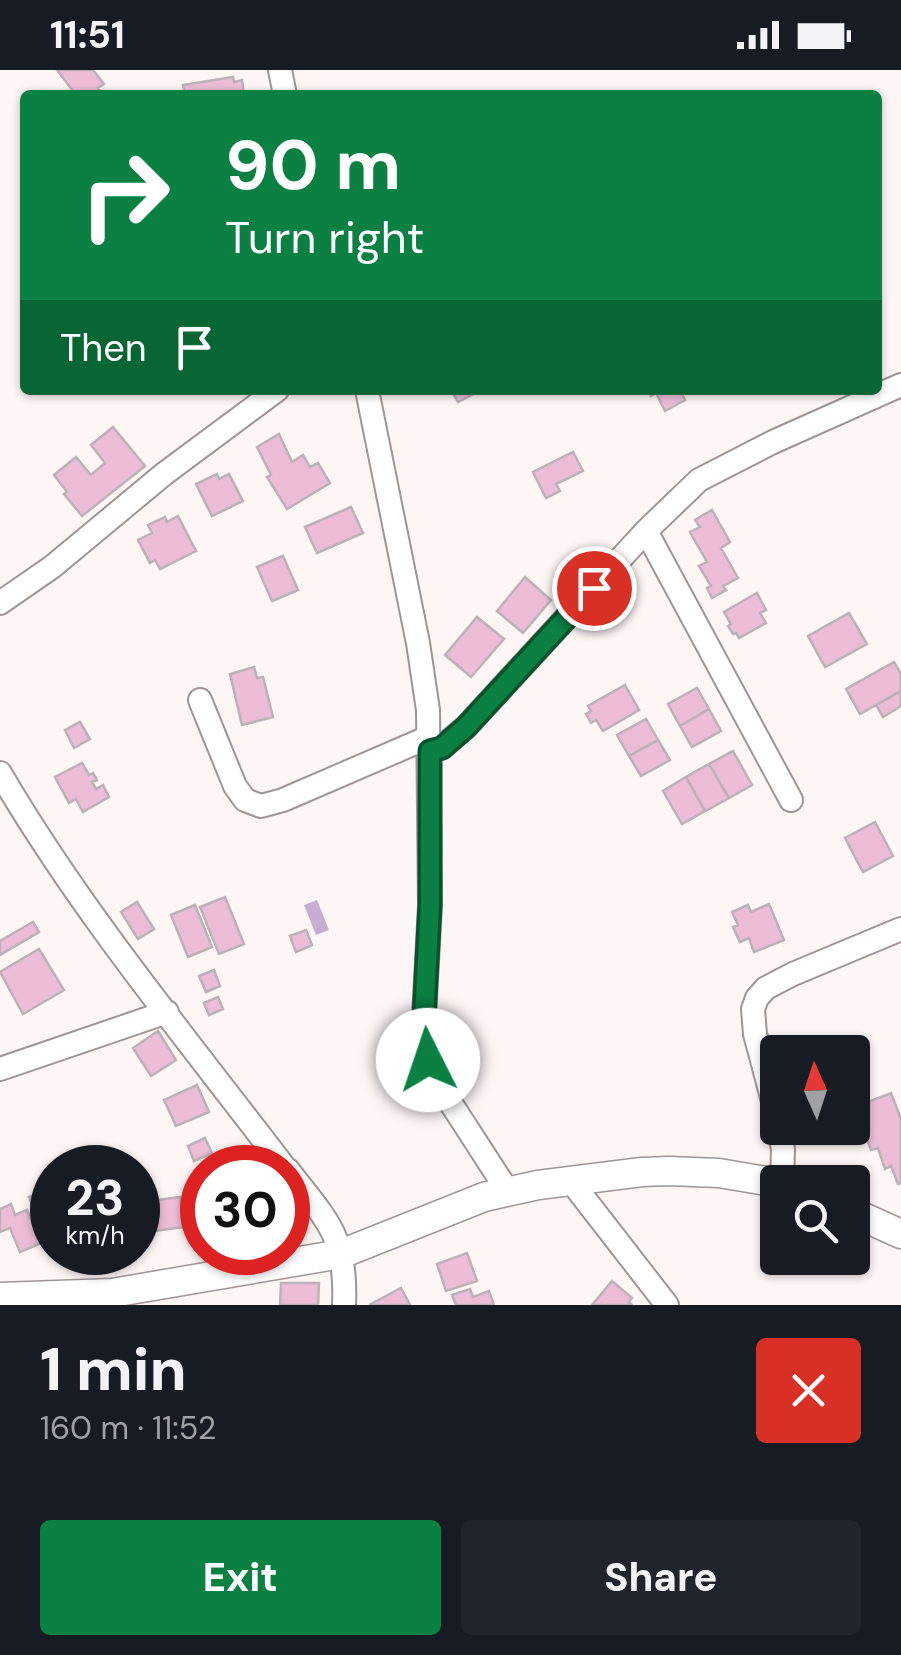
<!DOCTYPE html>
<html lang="en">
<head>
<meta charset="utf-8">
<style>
  body { margin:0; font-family:"DM Sans",sans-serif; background:#20242c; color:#f1f3f6; height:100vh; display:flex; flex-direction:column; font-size:38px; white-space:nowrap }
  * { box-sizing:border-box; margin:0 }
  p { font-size:32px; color:#9ea1a6 }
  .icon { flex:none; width:55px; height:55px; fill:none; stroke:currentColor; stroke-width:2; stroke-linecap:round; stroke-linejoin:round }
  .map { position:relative; height:1235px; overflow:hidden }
  .drawer { display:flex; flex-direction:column; background:#171b24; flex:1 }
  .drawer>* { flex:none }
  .top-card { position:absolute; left:20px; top:20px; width:862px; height:305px; border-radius:10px; box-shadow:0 2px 8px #0004; background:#0b8043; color:#fff; overflow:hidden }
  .needle { width:65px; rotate:357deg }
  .fabs { position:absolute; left:760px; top:965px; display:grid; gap:20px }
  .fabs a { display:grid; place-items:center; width:110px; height:110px; border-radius:10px; background:#171b24; box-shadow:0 2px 8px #0004; font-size:50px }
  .speed { position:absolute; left:30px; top:1075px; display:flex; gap:20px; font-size:50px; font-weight:700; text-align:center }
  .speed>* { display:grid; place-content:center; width:130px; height:130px; border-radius:50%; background:#171b24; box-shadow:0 2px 8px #0004; line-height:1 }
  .speed small { font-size:25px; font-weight:400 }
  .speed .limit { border:15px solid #d22; background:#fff; color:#111 }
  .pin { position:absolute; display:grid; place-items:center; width:85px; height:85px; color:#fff; margin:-42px; border:5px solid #fff; border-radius:50%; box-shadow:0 2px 10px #0007 }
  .me { position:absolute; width:110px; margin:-55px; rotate:356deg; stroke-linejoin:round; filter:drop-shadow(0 0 8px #0008) }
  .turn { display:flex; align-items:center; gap:35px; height:210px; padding:0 40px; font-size:45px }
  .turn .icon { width:130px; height:130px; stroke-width:2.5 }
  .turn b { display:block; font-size:70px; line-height:85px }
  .then { display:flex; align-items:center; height:95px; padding:0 40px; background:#0003; gap:20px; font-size:38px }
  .round { display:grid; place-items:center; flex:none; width:105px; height:105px; border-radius:10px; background:#20242c }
  .head { display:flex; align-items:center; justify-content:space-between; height:170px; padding:0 40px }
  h1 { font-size:60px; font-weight:800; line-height:75px }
  .primary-button { display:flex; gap:20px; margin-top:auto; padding:20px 40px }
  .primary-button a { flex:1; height:115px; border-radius:10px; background:#0b8043; color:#fff; font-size:40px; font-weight:800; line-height:115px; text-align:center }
  .primary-button a+a { background:#20242c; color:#f1f3f6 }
  .status { display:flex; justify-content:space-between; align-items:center; height:70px; padding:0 50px; background:#171b24; direction:ltr }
  .status svg { height:28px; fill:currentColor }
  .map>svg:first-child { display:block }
  .water { fill:#c7acd5 }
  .building { fill:#edbdd8; stroke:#bbb2b7; stroke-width:2.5 }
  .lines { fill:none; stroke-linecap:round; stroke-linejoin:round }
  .minor-casing { stroke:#9f9595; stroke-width:26 }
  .tertiary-casing { stroke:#9f9595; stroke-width:31 }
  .minor { stroke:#fff; stroke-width:22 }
  .tertiary { stroke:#fff; stroke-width:28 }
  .route-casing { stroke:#07532c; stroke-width:25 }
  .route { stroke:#0b8043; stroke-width:18 }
</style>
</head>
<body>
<div class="status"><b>11:51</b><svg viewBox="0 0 49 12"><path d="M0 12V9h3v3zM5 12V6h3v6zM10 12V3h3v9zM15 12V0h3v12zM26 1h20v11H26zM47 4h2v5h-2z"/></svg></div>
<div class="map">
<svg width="901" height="1235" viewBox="0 0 901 1235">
  <rect width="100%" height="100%" fill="#fef5f5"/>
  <path class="water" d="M317,830L329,860L316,865L304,835Z"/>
  <path class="building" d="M57,0H93L104,14L98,18L103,25H76Z
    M233,7L234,12L242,10L244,25H185L183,15Z
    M451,320H481L458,332Z
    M648,320H680L685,330L665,341L656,323L651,326Z
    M113,357L145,396L82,446L64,424L67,422L54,405L76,387L91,405L105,393L91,375Z
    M279,364L292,392L303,385L310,397L318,393L330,413L287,439L267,407L271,405L257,377Z
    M573,382L583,401L556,414L560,421L546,428L533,402Z
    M217,404L219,409L229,404L243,431L212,446L196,414Z
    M351,437L363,463L317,483L305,457Z
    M712,440L730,472L721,478L738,508L723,516L726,520L712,528L707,518L711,516L699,496L707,492L690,462L700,457L695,450Z
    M178,446L196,481L160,499L155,490L150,493L138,470L152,463L148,455L165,447L167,452Z
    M283,486L298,520L272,531L257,497Z
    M525,507L551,530L523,563L497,541Z
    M757,523L766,540L760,543L766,553L739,568L736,563L733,564L728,556L731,554L724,542Z
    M849,543L867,574L825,597L808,566Z
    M477,547L504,569L471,607L445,585Z
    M894,592L901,604V621L860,644L846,619Z
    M254,597L257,608L263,607L273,647L242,655L230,604Z
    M625,615L639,640L603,661L596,650L591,653L586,644L591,641L588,636Z
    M697,618L709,639L680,656L668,634Z
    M901,621V636L883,647L876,635Z
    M709,639L721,661L692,677L680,656Z
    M646,649L658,670L629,686L617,665Z
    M80,652L90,669L74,678L65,660Z
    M658,670L670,690L641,706L629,686Z
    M733,681L752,715L729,728L709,694Z
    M82,693L89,705L93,703L97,710L92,712L96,719L103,715L109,727L83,742L76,729L69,733L55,707Z
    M709,694L729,728L705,741L686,707Z
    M686,707L705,741L682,754L663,721Z
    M875,752L893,786L863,802L845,768Z
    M225,827L244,874L219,884L200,837Z
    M137,832L154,859L138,869L121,842Z
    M769,834L784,870L754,882L749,868L740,872L733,857L738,855L732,842L748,835L751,842Z
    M195,835L212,877L188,887L171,845Z
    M33,852L39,862L0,885V871Z
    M306,860L312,875L296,882L290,866Z
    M39,879L64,920L23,944L0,902Z
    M214,900L220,916L206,922L199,906Z
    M218,927L223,939L209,945L204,933Z
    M158,961L176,990L151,1006L133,978Z
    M197,1015L209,1042L176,1056L164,1030Z
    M891,1023L901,1049V1113L898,1114L891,1096L885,1099L878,1078L871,1080L855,1037Z
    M205,1068L212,1083L194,1091L188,1076Z
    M52,1118V1159L43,1163L29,1127Z
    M180,1127L184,1157L147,1162L146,1150L140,1151L138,1137L144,1136L143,1132Z
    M11,1134L15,1145L27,1140L41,1173L20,1182L10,1158L0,1162V1139Z
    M467,1183L477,1211L446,1221L437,1194Z
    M612,1211L632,1228L629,1232L632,1235H592Z
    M281,1213H319L318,1235H280Z
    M401,1218L410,1235H369Z
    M470,1219L473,1227L489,1221L494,1235H456L452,1225Z"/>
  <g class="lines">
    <defs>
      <path id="minor" d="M280,0L285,25
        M367,320L418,573L428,640L430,835L424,947V967L428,990L452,1035L507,1120
        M646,461L791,730
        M0,533L52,497L164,404L277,320
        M200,630L235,716L245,730L261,736L283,730L429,667
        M430,681L442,677L466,657L646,461L699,410L773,372L901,315
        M0,703C82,843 187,969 285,1098
        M0,999L167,942
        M778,1050L755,964L753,939L757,928L766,918L793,904L901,859
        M779,1058L783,1079L782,1112
        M288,1100C328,1152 347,1166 344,1235
        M570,1110L667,1235"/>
      <path id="tertiary" d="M852,1142L901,1164
        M0,1227L112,1223L341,1184L484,1127L538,1115L642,1102L669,1101L719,1103L778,1113"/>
    </defs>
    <use href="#minor" class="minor-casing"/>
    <use href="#tertiary" class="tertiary-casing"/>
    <use href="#minor" class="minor"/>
    <use href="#tertiary" class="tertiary"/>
  </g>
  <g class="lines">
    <defs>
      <path id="route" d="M428,990L424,947L430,835V681L442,678L466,657L594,518"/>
    </defs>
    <use href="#route" class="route-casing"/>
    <use href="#route" class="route"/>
  </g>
</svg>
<div class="fabs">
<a><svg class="needle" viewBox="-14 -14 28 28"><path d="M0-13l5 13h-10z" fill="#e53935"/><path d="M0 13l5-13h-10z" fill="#9ea1a6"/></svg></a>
<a><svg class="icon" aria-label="search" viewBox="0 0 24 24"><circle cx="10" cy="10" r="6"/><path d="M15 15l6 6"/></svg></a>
</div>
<div class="speed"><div>23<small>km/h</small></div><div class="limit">30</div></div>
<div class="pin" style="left:594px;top:518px;background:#d93025"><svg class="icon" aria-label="arrive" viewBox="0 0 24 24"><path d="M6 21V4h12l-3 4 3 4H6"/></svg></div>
<svg class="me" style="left:428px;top:990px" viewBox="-20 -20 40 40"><circle r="19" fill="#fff"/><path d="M0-13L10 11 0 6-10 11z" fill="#0b8043"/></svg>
<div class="top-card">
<div class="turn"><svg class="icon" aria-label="right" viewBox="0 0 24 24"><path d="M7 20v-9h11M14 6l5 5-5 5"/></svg><div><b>90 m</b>Turn right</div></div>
<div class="then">Then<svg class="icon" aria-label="arrive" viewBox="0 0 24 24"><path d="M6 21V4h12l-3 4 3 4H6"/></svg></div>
</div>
</div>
<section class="drawer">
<div class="head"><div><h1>1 min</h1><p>160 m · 11:52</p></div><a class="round" style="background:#d93025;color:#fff"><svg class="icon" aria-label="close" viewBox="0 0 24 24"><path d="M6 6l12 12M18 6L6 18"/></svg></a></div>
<div class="primary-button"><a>Exit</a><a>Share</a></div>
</section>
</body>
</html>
